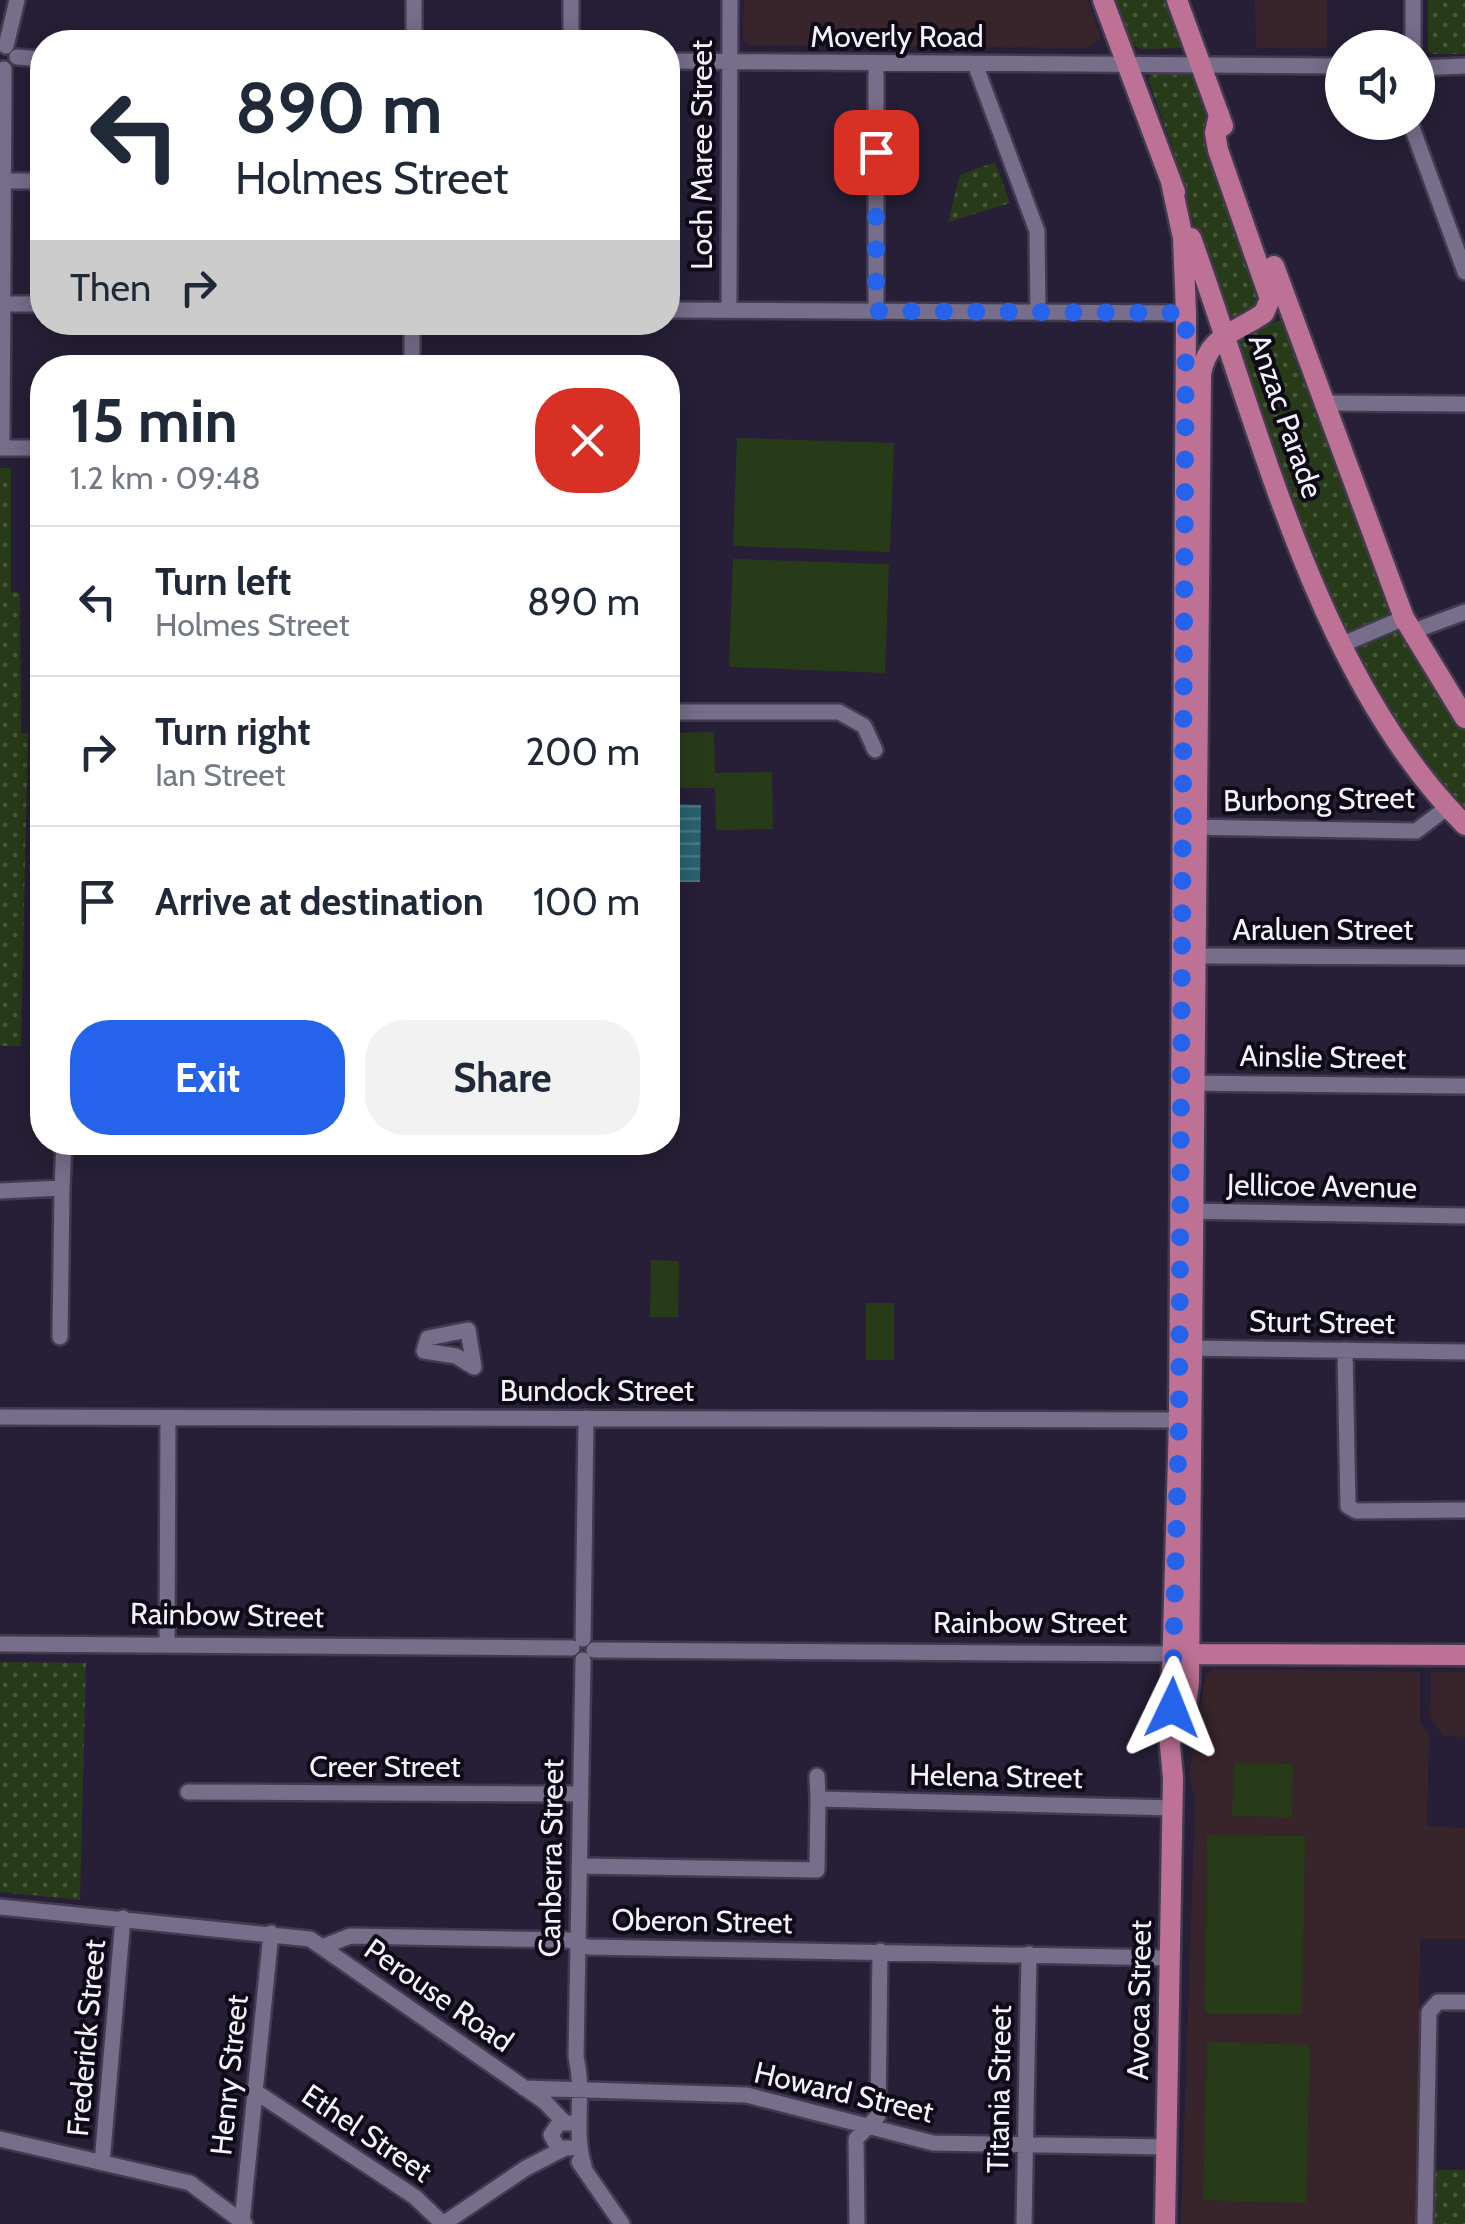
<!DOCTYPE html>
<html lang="en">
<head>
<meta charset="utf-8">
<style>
  body { margin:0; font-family:Cabin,sans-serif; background:#f2f2f3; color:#1f2937; height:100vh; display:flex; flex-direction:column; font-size:38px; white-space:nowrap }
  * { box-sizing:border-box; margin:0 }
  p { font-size:32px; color:#747a83 }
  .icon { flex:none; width:55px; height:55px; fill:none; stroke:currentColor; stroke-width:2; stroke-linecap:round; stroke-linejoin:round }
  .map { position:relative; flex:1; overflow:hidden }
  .sheet { position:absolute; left:30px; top:355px; width:650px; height:800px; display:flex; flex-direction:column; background:#fff; border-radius:40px; box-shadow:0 5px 25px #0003 }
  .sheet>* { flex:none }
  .banner { position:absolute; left:30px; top:30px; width:650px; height:305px; border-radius:40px; box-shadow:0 5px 25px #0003; background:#fff; color:#1f2937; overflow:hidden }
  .tools { position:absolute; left:1325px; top:30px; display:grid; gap:20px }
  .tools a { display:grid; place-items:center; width:110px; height:110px; border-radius:50%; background:#fff; box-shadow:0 5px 25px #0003; font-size:50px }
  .pin { position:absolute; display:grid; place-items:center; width:85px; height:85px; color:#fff; margin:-42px; border-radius:20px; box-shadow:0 5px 15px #0006 }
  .me { position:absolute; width:110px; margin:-55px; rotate:2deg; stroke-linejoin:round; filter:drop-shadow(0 0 8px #0008) }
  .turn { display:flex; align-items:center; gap:35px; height:210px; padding:0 40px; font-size:45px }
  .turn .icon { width:130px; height:130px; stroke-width:2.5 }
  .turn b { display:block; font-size:70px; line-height:85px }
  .then { display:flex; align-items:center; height:95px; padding:0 40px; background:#0003; gap:20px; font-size:38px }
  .round { display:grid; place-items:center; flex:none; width:105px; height:105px; border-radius:40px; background:#f2f2f3 }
  .head { display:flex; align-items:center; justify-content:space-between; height:170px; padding:0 40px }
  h1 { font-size:60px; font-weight:800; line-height:75px }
  .button { display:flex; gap:20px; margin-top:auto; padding:20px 40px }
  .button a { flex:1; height:115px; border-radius:40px; background:#2563eb; color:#fff; font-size:40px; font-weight:800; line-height:115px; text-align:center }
  .button a+a { background:#f2f2f3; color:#1f2937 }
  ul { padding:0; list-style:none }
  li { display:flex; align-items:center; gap:30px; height:150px; padding:0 40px; border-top:2px solid #e0e1e3 }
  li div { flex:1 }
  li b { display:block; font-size:38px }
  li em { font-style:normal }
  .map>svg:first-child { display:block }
  .education { fill:#38252c }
  .park { fill:url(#park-dots) }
  .pitch { fill:#283b18 }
  .water { fill:url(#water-rules) }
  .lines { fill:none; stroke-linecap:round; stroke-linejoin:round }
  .minor-casing { stroke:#423b50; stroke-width:20 }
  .major-casing { stroke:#423b50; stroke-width:25 }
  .minor { stroke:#766e8b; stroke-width:15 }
  .major { stroke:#bd7295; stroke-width:20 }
  .route { stroke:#2563eb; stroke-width:18; stroke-dasharray:0 32.4 }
  .labels { text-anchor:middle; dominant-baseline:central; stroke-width:8; stroke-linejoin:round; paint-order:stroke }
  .street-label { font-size:30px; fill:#f4f1ff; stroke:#0e0b16 }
</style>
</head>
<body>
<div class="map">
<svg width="1465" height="2224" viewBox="0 0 1465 2224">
  <defs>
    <pattern id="park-dots" width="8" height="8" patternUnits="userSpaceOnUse" patternTransform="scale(2.5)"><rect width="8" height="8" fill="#283b18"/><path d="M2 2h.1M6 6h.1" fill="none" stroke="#48583b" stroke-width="1.8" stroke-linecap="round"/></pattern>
    <pattern id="water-rules" width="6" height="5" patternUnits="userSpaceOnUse" patternTransform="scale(2.5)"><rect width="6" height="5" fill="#2a616f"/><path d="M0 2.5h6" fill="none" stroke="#4a7885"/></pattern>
  </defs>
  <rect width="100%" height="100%" fill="#261f37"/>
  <path class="education" d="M744,0H1088L1101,39L1087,48L748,45L743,40Z
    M1255,0H1327V48H1256Z
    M1214,1669L1420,1672V1722L1429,1735L1427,1826L1465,1828V1939H1420L1417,2224H1181L1195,1800L1189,1775L1206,1674Z
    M1431,1672H1465V1737L1444,1736L1430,1718Z"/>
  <path class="park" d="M1114,0H1167L1184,48L1141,49L1129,44Z
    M1428,0H1465V54H1432L1428,50Z
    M1156,67C1204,67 1207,87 1209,133L1262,283L1261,306L1233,322L1227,318L1179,183L1177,161L1148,79Z
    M995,162L1010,203L948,222L960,175Z
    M1284,319L1396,613L1350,632L1331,608L1235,336Z
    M0,468H11V592L20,593L21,733H28L21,1046H0Z
    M1403,629L1465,727V816L1409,748L1352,650Z
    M0,1662L86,1663L80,1900L0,1892Z
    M1430,2170H1465V2224H1429Z"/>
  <path class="pitch" d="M737,438L894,443L890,552L733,546Z
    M733,559L889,564L885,673L729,667Z
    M714,732L715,773L772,772L773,829L716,830L715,788H668V733Z
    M651,1260L679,1261L678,1317H650Z
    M866,1303H894V1360H866Z
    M1234,1763L1293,1764L1292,1817L1232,1816Z
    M1207,1835L1305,1836L1302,2014L1205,2013Z
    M1207,2042L1310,2045L1306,2203L1203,2200Z"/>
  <path class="water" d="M668,804L701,805L700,882H668Z"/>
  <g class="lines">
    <defs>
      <path id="minor" d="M414,42V0
        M571,42V0
        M6,46L17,0
        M1413,48V0
        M17,57L42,59
        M668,61L1342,66
        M975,64L1037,231L1038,312
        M1419,68L1465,66
        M1410,122L1465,272
        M0,181H42
        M0,304H42
        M668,310L1186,313
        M729,310L730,0
        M876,311V63
        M412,368V322
        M1323,403L1465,404
        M0,448H42
        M2,448L4,69
        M1411,632L1465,612
        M1341,645L1404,618
        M668,712H839L864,726L875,750
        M1187,827L1416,831L1448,807
        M1190,956L1465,957
        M1184,1083L1465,1086
        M0,1191L62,1188L64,1142
        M1184,1211L1465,1216
        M468,1330L474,1367L456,1356L424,1351L428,1338Z
        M60,1337L62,1188
        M1184,1348L1465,1352
        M1345,1350L1348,1506L1356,1511L1465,1510
        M0,1417L1185,1420
        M583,1639L586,1418
        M0,1644L572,1648
        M167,1644L168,1418
        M594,1650L1180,1654
        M583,1660L576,2057C585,2094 573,2129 584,2166
        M817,1776L818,1799
        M188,1792L581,1794
        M579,1866L817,1870L818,1799L1173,1808
        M0,1907L310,1939L545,2102L563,2121
        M322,1947L350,1936L568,1940L588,1947L1170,1958
        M524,2088L747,2095L933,2143L1167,2147
        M256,2092L415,2197L443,2224
        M0,2139L190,2183L245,2224
        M571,2148H558L551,2135L559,2123H571
        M579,2162L622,2224
        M102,2163L123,1918
        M242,2222L271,1933
        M443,2224L526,2168L563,2149
        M857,2224L856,2139L878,2116L880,1951
        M1024,2224L1029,1954
        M1425,2224L1429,2012L1438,2002H1465"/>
      <path id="major" d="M1103,0L1175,192
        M1177,0L1223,126
        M1191,238C1261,431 1317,677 1465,825
        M1274,266L1404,618L1465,718
        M1190,1654L1465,1655
        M1183,1729L1189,1682L1201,374C1208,335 1236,333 1264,313L1270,299L1218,150L1215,133L1219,114
        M1165,2224L1173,1778L1170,1746L1179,1420L1186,313L1183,238L1171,182"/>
    </defs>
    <use href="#minor" class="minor-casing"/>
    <use href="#major" class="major-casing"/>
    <use href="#minor" class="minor"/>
    <use href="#major" class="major"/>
  </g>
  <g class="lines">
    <path class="route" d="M876,152V311L1186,313L1179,1420L1172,1708"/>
  </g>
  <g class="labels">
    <g class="street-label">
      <text x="897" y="36">Moverly Road</text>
      <text transform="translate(701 155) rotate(-90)">Loch Maree Street</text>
      <text transform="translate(1286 416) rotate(71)">Anzac Parade</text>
      <text transform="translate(1319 799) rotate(-1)">Burbong Street</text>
      <text x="1323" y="929">Araluen Street</text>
      <text transform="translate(1323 1057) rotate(1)">Ainslie Street</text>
      <text transform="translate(1322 1186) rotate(1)">Jellicoe Avenue</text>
      <text transform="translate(1322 1322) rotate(1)">Sturt Street</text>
      <text x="597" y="1390">Bundock Street</text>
      <text transform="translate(227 1615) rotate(1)">Rainbow Street</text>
      <text x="1030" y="1622">Rainbow Street</text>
      <text x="385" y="1766">Creer Street</text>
      <text transform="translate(996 1776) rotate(1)">Helena Street</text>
      <text transform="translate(551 1858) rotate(-89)">Canberra Street</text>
      <text transform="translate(702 1921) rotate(1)">Oberon Street</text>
      <text transform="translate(439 1995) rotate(35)">Perouse Road</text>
      <text transform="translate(1139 2000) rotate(-89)">Avoca Street</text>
      <text transform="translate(86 2038) rotate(-85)">Frederick Street</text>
      <text transform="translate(229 2075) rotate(-84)">Henry Street</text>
      <text transform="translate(999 2089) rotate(-89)">Titania Street</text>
      <text transform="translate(844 2092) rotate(13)">Howard Street</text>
      <text transform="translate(367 2133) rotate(34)">Ethel Street</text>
    </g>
  </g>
</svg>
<div class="tools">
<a><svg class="icon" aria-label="sound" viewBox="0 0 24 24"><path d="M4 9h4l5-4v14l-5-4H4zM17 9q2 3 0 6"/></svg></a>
</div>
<div class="pin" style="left:876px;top:152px;background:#d93025"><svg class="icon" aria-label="arrive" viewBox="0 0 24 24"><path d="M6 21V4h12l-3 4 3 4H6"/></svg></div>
<svg class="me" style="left:1172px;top:1708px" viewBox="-20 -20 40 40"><path d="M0-17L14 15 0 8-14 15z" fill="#2563eb" stroke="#fff" stroke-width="4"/></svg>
<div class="banner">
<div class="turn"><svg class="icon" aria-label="left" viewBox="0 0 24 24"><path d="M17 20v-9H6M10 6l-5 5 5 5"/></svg><div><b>890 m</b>Holmes Street</div></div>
<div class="then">Then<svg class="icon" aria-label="right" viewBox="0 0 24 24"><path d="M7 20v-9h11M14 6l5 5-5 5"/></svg></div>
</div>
<section class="sheet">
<div class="head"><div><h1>15 min</h1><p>1.2 km · 09:48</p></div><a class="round" style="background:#d93025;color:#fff"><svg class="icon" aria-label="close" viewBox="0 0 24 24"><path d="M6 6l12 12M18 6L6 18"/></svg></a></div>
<ul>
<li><svg class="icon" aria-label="left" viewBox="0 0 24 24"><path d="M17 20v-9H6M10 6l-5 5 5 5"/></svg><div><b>Turn left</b><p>Holmes Street</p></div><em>890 m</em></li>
<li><svg class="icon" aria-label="right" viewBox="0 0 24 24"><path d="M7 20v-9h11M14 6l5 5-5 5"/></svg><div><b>Turn right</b><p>Ian Street</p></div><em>200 m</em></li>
<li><svg class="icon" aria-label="arrive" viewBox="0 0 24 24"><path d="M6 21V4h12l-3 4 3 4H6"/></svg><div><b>Arrive at destination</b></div><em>100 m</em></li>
</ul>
<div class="button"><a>Exit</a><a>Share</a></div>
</section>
</div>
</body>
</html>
